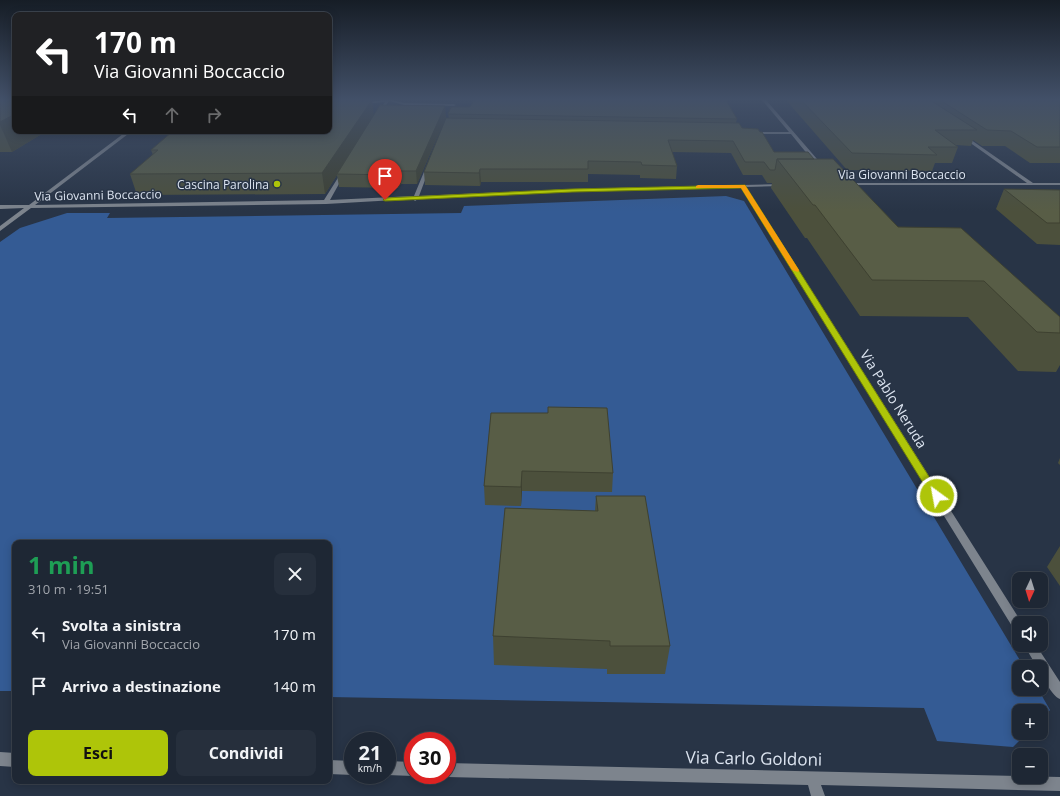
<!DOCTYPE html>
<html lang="it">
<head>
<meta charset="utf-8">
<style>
  body { margin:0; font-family:"Open Sans",sans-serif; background:#262f3c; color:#f1f3f6; height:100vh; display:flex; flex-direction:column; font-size:15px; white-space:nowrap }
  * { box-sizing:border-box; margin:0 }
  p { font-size:13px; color:#a1a5ac }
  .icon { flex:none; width:22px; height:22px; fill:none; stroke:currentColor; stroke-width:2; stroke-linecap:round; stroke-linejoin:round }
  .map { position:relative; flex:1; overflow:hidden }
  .sheet { position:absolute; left:12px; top:540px; width:320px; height:244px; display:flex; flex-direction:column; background:#1e2734; border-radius:8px; box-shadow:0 2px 10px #0003,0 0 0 1px #3c444f }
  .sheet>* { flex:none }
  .top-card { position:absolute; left:12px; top:12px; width:320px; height:122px; border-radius:8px; box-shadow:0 2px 10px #0003,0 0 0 1px #3c444f; background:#202124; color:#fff; overflow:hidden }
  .needle { width:26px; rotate:184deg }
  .fabs { position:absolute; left:1012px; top:572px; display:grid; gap:8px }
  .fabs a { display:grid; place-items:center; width:36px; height:36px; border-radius:8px; background:#1e2734; box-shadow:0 2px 10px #0003,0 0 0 1px #3c444f; font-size:20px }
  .speed { position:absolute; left:344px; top:732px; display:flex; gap:8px; font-size:20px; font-weight:700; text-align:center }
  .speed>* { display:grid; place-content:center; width:52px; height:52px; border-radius:50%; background:#1e2734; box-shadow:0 2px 10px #0003,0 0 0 1px #3c444f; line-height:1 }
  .speed small { font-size:10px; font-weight:400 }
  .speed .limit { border:6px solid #d22; background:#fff; color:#111 }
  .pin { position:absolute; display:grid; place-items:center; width:34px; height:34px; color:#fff; margin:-41px -17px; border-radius:50% 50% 50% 0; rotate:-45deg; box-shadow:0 0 4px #0007 }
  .pin .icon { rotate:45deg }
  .me { position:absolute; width:44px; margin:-22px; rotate:328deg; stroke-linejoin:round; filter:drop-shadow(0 0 3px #0008) }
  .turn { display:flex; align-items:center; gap:14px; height:84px; padding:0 16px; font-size:18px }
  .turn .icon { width:52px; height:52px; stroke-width:2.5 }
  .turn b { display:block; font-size:28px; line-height:34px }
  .lanes { display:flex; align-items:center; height:38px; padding:0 16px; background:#0003; justify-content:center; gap:20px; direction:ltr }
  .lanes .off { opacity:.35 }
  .round { display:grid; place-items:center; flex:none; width:42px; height:42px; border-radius:8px; background:#262f3c }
  .headline { display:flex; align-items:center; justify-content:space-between; height:68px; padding:0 16px }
  h1 { font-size:24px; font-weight:700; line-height:30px; color:#1e9e55 }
  .action { display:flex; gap:8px; margin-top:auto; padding:8px 16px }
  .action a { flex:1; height:46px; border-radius:8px; background:#aec509; color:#111; font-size:16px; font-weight:700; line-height:46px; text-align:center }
  .action a+a { background:#262f3c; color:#f1f3f6 }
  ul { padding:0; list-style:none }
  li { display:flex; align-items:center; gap:12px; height:52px; padding:0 16px }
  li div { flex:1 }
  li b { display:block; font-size:15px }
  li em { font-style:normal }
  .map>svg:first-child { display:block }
  .green { fill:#345b94 }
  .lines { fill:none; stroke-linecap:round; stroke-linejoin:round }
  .street { fill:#7d848d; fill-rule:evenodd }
  .wall { fill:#4c503c }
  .shaded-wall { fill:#3e4131 }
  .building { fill:#585d46; stroke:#3e4131 }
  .route { fill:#aec509; stroke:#718006 }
  .slow { fill:#f59e0b }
  .poi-dot { fill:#aec509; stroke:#283446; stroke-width:1.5 }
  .labels { text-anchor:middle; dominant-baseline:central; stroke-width:3; stroke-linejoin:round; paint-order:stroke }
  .far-street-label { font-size:12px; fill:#dce4f0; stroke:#283446 }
  .far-poi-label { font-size:12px; fill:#dce4f0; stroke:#283446; text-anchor:end }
  .street-label { font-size:14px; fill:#dce4f0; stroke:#283446 }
  .near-street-label { font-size:17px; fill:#dce4f0; stroke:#283446 }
</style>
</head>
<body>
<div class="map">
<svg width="1060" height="796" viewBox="0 0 1060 796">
  <rect width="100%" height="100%" fill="#283446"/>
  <path class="green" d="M726,196L744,201L1024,667H1019V689H1038L1050,710L1041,720V711H1019V733H1027L1013,747L937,741L924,708L329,697V543H15V691H0V242L20,228L67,213H110L107,218L461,213L464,206Z"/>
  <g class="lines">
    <path class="street" d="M385,100H391L404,103L454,104L456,105L454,106L404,105L389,101L379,115L377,114L385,102L363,104L361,103Z
      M762,100H766L817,159V161H813L791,134H751L752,132H789Z
      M127,131H132L35,205L324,200L341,173L343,172L345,173L330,200L414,196L426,167L428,166L430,167L419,196L572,189L783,184V186H781L746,187L1022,623H1019V633L1015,631L741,187L572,191L418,199L415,201L413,199L326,204L31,208L0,231V226L24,208L0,209V205H29Z
      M962,135H964L1033,183H1060V185H847L845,184L847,183H1027L962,137Z
      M1024,645H1036L1060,682V699C1052,696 1041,676 1041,667H1037Z
      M0,752L15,753V767L0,766Z
      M329,760L353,761V775L329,774Z
      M387,761L413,762V775H415L413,776L387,775Z
      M447,763L1060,777V791L821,785L825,796H811L808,785L447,777L443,775H447Z"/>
  </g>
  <path class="wall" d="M0,100L15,131H52L45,135H40L12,152H0Z
    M786,100H1060V163H1030L1005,146H982L973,140L971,146L955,145L958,147L952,163H935L932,171L847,170Z
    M448,114L737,119L736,123L742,128L774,152L814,159L898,227L1060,317V365L1056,372L1018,371L968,317L860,316L807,238H805L771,188L772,183H767L762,175H743L731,153L672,152L677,166L676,179L640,178V175L588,174V182H481L480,186L425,185L424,172L449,118Z
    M374,115L446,117L417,184H401L398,188L339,187L337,175L325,194L137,195L130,174L153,155L151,150Z
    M1004,189L1060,190V245L1037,244L996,209Z
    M491,413L613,473L612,492L522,491L521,506L485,505L484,486Z
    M1060,458V465L1058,463Z
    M596,496L670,646L665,674H607V669L494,665L493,636L595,511Z
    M1060,546V586L1047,567Z"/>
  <path class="shaded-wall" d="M372,100L374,116L337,174V175L325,194L322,173Z
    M445,106L446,117L417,184L416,171Z
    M15,114V131H38L40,135L12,152L0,125V122Z
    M43,131H52L45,135Z
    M480,169L481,182L480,186L479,173Z
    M400,171L401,184L398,188L397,175Z
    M522,471V491L521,506V487Z"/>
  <path class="building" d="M0,100H15V114L0,122Z
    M329,100H372L322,173L130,174L158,150H151L173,131H329Z
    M474,100H726L737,119L448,114L451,107H470Z
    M801,100H930L977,130H935L958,147H928L937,155L852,153Z
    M940,100H1060V147H1037L1011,131L987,130Z
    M380,105L445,106L416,171H400L397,175L337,174Z
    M446,118L739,123L742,128L758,129L760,132H762L774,152H808L814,159H777L775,170H770L764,162H745L733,141L668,140L677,166L642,165L641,162L588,161V169H480L479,173L424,172Z
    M777,159H833L898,227L961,228L1060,317V333L1037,332L984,281L872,280L815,205H813Z
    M1004,189L1060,190V223H1047Z
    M548,407L607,408L613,473L522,471L521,487L484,486L491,413H548Z
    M596,496H645L670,646H610V641L493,636L505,508L598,511Z"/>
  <linearGradient id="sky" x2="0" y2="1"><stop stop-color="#161d26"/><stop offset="0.47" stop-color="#425068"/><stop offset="1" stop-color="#425068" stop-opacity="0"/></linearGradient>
  <rect width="1060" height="211" fill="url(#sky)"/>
  <path class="route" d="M745,185L940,494L942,496L940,499H933L741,188L572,192L385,201L383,200L385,198L572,189Z"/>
  <path class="slow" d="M698,185H745L799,270L798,272L792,270L741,188H696V186Z"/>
  <circle class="poi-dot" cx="277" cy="184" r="4"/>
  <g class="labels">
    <g class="far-street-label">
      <text x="902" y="174">Via Giovanni Boccaccio</text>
      <text transform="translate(98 195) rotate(-1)">Via Giovanni Boccaccio</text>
    </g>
    <g class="far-poi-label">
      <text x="269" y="184">Cascina Parolina</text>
    </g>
    <g class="street-label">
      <text transform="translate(894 399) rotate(58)">Via Pablo Neruda</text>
    </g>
    <g class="near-street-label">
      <text transform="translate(754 758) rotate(1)">Via Carlo Goldoni</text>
    </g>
  </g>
</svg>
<div class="fabs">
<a><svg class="needle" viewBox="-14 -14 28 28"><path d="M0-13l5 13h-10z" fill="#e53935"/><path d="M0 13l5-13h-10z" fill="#a1a5ac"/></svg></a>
<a><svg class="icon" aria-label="sound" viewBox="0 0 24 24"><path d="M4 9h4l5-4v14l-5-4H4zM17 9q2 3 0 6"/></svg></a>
<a><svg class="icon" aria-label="search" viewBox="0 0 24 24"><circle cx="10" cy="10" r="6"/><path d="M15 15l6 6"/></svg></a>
<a>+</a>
<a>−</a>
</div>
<div class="speed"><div>21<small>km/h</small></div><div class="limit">30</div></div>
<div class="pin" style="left:385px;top:200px;background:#d93025"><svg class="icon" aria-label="arrive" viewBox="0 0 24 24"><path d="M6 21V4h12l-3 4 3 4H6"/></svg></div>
<svg class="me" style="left:937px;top:496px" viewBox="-20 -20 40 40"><circle r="17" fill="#aec509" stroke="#fff" stroke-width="3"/><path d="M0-11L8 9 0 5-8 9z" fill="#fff"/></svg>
<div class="top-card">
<div class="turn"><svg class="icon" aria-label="left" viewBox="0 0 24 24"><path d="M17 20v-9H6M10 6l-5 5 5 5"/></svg><div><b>170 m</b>Via Giovanni Boccaccio</div></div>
<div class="lanes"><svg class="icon" aria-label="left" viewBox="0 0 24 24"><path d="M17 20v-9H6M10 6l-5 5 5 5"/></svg><svg class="icon off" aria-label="ahead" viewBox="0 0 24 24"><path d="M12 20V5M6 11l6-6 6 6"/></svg><svg class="icon off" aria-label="right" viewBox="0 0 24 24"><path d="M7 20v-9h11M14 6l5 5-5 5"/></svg></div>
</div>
<section class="sheet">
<div class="headline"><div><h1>1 min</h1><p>310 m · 19:51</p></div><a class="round"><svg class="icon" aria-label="close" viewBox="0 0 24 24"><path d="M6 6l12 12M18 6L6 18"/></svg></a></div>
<ul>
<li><svg class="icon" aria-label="left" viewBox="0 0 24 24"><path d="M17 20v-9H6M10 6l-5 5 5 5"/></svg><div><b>Svolta a sinistra</b><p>Via Giovanni Boccaccio</p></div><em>170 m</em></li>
<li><svg class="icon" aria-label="arrive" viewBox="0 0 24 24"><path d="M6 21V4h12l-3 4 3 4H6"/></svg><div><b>Arrivo a destinazione</b></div><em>140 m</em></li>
</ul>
<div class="action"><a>Esci</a><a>Condividi</a></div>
</section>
</div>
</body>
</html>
